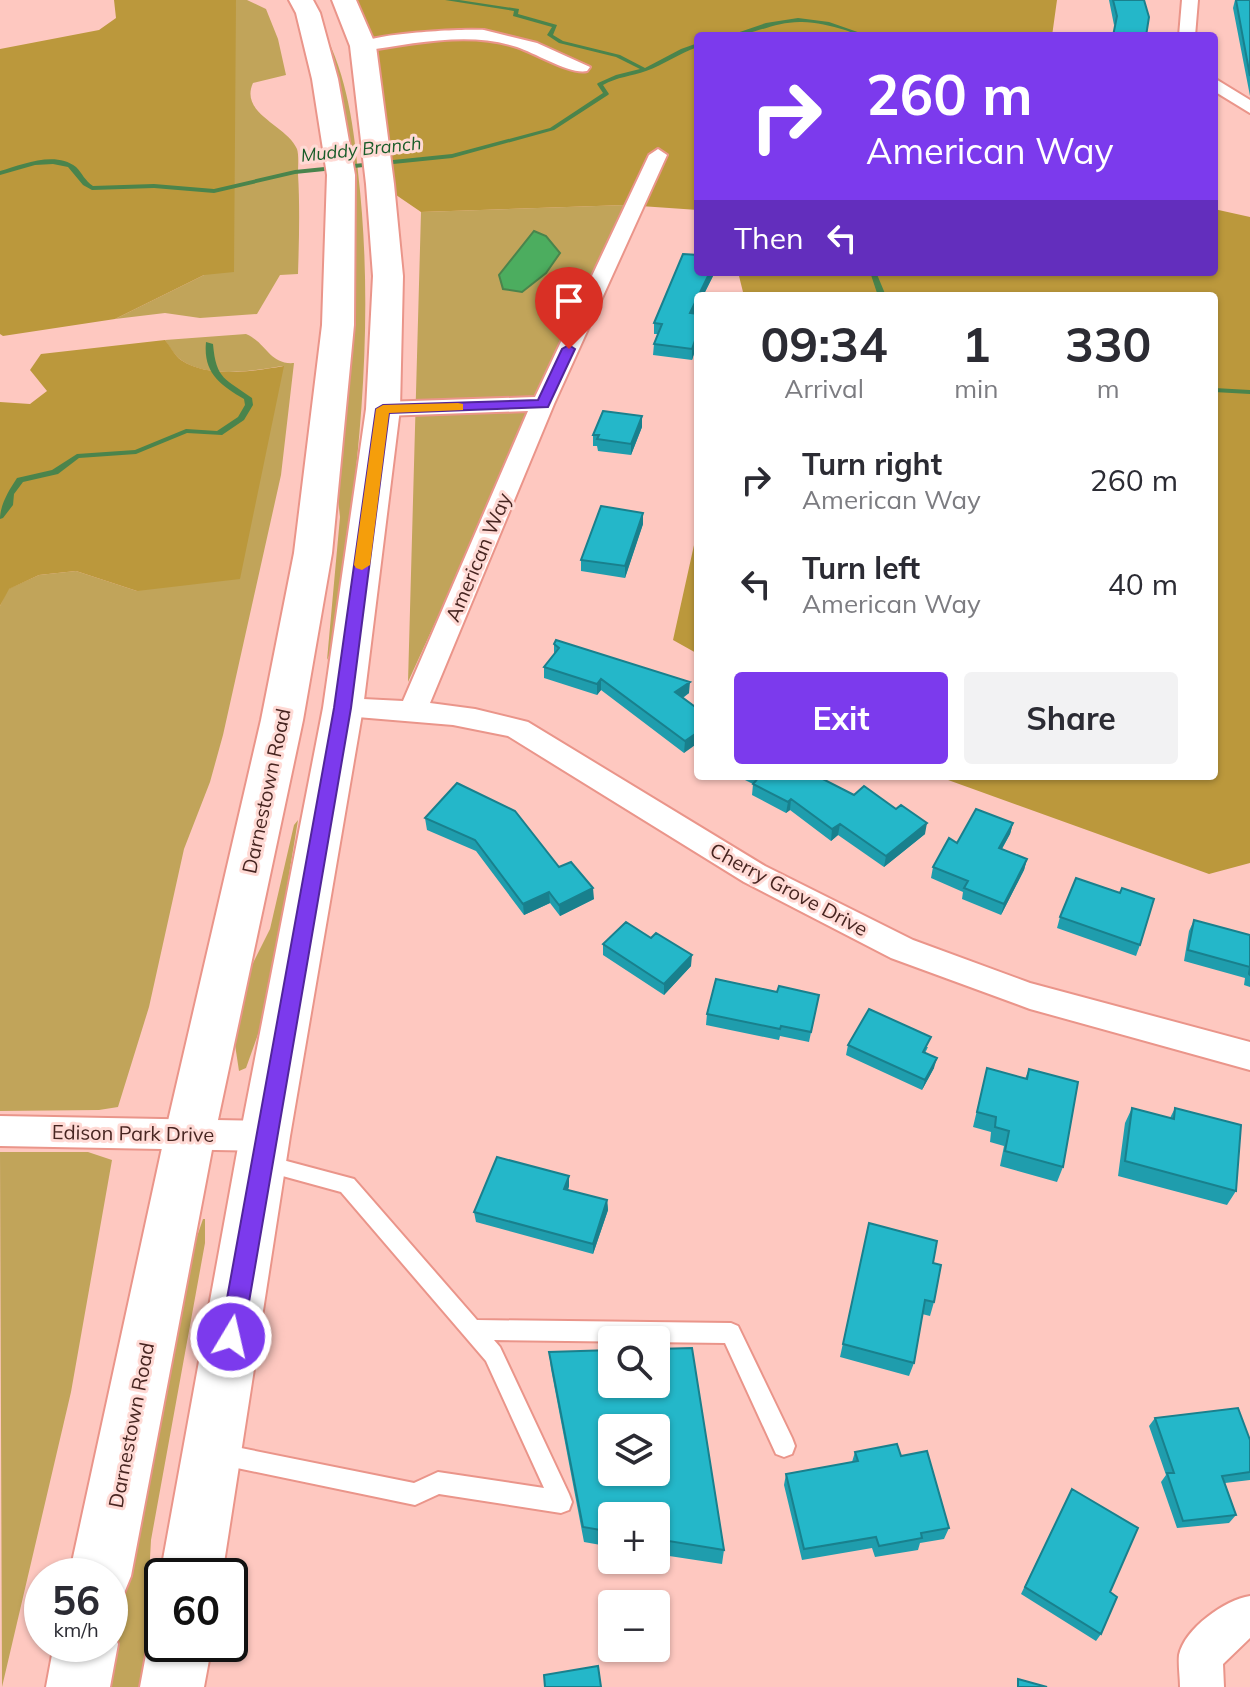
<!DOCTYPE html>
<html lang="en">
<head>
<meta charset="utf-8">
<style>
  body { margin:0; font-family:Mulish,sans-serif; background:#f2f2f3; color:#2b2b33; height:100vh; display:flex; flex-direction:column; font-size:30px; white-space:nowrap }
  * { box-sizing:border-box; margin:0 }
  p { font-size:26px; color:#7c7c81 }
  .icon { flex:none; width:44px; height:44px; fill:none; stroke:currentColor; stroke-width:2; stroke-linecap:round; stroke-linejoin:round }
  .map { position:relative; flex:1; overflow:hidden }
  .details { position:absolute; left:694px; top:292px; width:524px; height:488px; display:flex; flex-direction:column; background:#fff; border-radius:8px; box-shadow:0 2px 6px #0004 }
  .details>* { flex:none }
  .top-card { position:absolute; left:694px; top:32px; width:524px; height:244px; border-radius:8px; box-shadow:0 2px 6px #0004; background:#7c3aed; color:#fff; overflow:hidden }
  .buttons { position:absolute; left:598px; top:1326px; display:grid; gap:16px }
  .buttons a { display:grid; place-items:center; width:72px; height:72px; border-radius:8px; background:#fff; box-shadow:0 2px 6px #0004; font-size:40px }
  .speed { position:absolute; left:24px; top:1558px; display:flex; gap:16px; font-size:40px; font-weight:700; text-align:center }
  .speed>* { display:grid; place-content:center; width:104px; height:104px; border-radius:50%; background:#fff; box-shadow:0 2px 6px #0004; line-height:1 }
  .speed small { font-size:20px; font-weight:400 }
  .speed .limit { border:4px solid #111; border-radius:12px; background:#fff; color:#111 }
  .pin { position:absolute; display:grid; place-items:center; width:68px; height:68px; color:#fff; margin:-82px -34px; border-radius:50% 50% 50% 0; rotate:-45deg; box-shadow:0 0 8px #0007 }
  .pin .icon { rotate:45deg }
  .me { position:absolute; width:88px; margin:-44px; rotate:9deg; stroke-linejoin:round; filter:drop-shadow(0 0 6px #0008) }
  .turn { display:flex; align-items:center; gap:28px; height:168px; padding:0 40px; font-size:36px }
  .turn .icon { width:104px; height:104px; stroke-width:2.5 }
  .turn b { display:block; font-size:56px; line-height:68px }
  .then { display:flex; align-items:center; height:76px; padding:0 40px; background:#0003; gap:16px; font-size:30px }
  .eta { display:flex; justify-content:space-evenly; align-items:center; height:136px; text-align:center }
  .eta b { font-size:48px; font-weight:700; line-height:56px }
  .primary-button { display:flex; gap:16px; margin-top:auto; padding:16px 40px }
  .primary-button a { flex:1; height:92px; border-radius:8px; background:#7c3aed; color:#fff; font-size:32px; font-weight:700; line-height:92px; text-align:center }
  .primary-button a+a { background:#f2f2f3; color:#2b2b33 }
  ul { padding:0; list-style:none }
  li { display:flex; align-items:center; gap:24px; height:104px; padding:0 40px }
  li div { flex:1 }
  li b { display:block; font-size:30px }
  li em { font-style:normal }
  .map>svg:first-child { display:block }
  .green { fill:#c1a45a }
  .forest { fill:#bb983c }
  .water { fill:#4cad5f; stroke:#4a844c; stroke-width:2 }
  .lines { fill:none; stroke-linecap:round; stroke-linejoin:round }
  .stream { fill:#4a844c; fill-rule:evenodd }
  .service-casing { stroke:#ea958a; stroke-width:4 }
  .minor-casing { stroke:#ea958a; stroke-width:4 }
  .primary-casing { stroke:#ea958a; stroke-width:4 }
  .service { fill:#fff; fill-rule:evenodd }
  .minor { fill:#fff; fill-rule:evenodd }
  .primary { fill:#fff; fill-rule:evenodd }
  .wall { fill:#1f9dad }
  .shaded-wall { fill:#19808d }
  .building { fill:#24b7c9; stroke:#19808d; stroke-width:2; fill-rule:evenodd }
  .route { fill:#7c3aed; stroke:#51269a; stroke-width:2 }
  .slow { fill:#f59e0b }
  .labels { text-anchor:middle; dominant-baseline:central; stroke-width:6; stroke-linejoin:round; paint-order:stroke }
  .far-water-label { font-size:18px; font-style:italic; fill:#195c29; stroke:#ffdad5 }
  .street-label { font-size:20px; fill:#472521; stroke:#ffdad5 }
</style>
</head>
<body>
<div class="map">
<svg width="1250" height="1687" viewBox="0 0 1250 1687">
  <rect width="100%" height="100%" fill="#fec8c0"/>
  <path class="green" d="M236,0H247L266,9L278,39L286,75L253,83C239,114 287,125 297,149C299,155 298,167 298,174C300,207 299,241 298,274L280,275L257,314L200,318L165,313L115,319L204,275Z
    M318,21C345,67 353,119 358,172C373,301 363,431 345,559C342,583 338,642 327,660L340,517L337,490L345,343Z
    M626,205L408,682L421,212Z
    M246,334C267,343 269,365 294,363L281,475L223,735L210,782L184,849L149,1007L118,1107L99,1110L0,1111V606L8,589L39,575L76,571L137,591L283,366C252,371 209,379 181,360C175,356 169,346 165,340Z
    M298,820L267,1009L246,1068L239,1071L234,1038L246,977L270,929L294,825Z
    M0,1152H88L112,1160L71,1392L2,1687Z
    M203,1219H205V1243L151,1540L143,1687H107L192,1251Z"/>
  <path class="forest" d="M114,0H236L234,272L204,275L115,319L3,336L0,334V49L99,30L116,18Z
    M344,0H1057L1052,36H698V210L626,205L421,212L380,184Z
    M1214,209L1250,217V863L1209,874L937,776H1214V296H744L738,272H1214Z
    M165,340C170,346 175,356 181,360C210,379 253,371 284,366L240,579L137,591L76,571L39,575L9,589L0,606V402L30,404L47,391L30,370L41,354Z
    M698,527V654L673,640Z"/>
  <path class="water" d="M534,231L546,236L560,253L546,273L522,292L503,289L499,275Z"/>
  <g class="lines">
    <path class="stream" d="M445,0H459L519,9L518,14L557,25L553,35L563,41L620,55L645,68L681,49L698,43V47C679,53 664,65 646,71C632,76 617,77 603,85L609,94L608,95L554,130L452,158L295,174L214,193L154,188L92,190L83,185L68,167L53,164L35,165L0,175V171C21,165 55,150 76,167C82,173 85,181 93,186L154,184L214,189L295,170L452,154L550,128L603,93L597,84L598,83L616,75L640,69L616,57L559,43L547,35L552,27L513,16L514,11Z
      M798,18L829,22L869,36C860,36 853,33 845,30C831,26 816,22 802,22C775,21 752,36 728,36L766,23Z
      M870,272H876L886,296H878Z
      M206,342L213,344C216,380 226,379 252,398L253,405L244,420L222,435L187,433L136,454L79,458L58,474L23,482L14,494L13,505L3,518L0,519C0,505 9,490 17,478L52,470L77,454L135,450L186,429L217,431L238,417L245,405L244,399C220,385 203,373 206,342Z
      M1214,388L1250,390V394L1214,392Z"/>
    <defs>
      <path id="service" d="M264,1155L354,1179L477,1320L731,1323L738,1326L792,1438L795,1446L792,1454L784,1457L776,1454L725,1343L494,1340L500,1347L569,1494L572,1502L569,1510L561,1513L439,1494L415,1505L213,1463L210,1455L213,1447L221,1444L414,1483L438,1472L544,1488L486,1361L341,1192L257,1169L255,1163L257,1157Z"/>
      <path id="minor" d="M1182,0H1198L1195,36H1179Z
        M484,30L537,43L590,67L587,71C571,75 535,53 517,47C468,31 413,44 363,51L354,46C369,33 460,29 484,30Z
        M1214,78L1250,100V113L1214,91Z
        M658,149L667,155L554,404L430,703L475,709L528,722L765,866L913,940L1030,983L1250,1042V1070L1030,1009L891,958L744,882L508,736L453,725L333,715L329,708L333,701L343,698L403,701L528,411L383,416L375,414L372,409L375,404L383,402L535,397L649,155Z
        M0,1116L265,1121L277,1125L282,1136L277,1147L265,1151L0,1146Z
        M1250,1596V1638L1223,1664L1224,1687H1180C1180,1677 1178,1665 1179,1655C1185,1628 1225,1600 1250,1596Z"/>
      <path id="primary" d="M289,0H313L320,13L338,79L355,175L354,325L332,553L303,720L215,1134L131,1576L122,1598L110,1603V1576H69L165,1134L261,720L294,553L322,325L327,175L312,79L296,13Z
        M332,0H356L376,46L394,184L403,276L400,409L363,708L290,1136L222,1576H162V1580L160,1576L240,1136L323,708L366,409L373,276L366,184L350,46Z
        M162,1620V1644H212L204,1687H140L148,1644L158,1622Z
        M110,1626L118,1644L110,1687H46L54,1644H110Z"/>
    </defs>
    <use href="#service" class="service-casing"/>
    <use href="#minor" class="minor-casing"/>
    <use href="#primary" class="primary-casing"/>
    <use href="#service" class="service"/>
    <use href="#minor" class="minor"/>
    <use href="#primary" class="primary"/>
  </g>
  <path class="wall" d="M1109,0H1144L1114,25Z
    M1235,0H1250V96L1233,8Z
    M698,272H715L703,296H698V307L695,314H698V341L692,360L653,355L654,344L658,334H654V323Z
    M642,427L631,455L598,451L597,446H593V435Z
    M643,513V524L625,578L581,571V560Z
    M554,644L689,693L683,698L698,709L684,753L601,690L597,695L544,678V667L554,654Z
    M737,776H817L925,834L884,867L838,835L831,841L790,810L786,813L752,795L753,784Z
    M425,818L559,867L594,899L560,916L550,903L524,915L476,851L427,830Z
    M1013,823L1010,834L1002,849L1027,859L1024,870L1001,915L962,899L963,892L931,878L933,867L957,843Z
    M1060,917L1140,945L1136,956L1057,928Z
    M1194,920L1250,935V987L1244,985L1245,978L1184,961L1189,931Z
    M651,938L691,966L664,995L603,955V944Z
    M777,992L819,995L809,1042L780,1036L779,1040L706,1025L707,1014Z
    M848,1045L928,1047L925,1053L934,1068L922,1090L846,1055Z
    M987,1068L1025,1079L1029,1069L1063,1167L1057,1182L1000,1166L1004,1146L990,1142L991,1132L973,1127Z
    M1132,1108L1170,1118L1175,1108L1236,1191L1227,1205L1118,1176L1125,1123Z
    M569,1176V1186L568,1190L607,1200L608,1210L593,1254L476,1222L474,1212Z
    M869,1223L933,1263L934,1302L930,1316L922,1314L914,1363L909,1376L840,1357Z
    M549,1352L724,1550L722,1564L656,1554V1516H612V1547L584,1542L551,1369Z
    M1155,1418L1250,1440V1480L1225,1483L1236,1515L1229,1523L1177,1528L1161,1482L1166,1475L1149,1426Z
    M855,1452L901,1456L949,1528L944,1539L920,1543L918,1550L875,1557L872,1548L802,1560L784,1485L786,1474L852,1462Z
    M1072,1489L1110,1592L1101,1634L1096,1641L1021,1594Z"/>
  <path class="shaded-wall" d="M710,272H715L703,296H698Z
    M698,297V307L690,324V313Z
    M698,332V341L692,360V349Z
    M642,416V427L631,455V444Z
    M643,513V524L625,578V566Z
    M601,679V690L597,695V684Z
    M690,682L689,693L674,703L675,692Z
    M698,732V743L684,753L685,741Z
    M791,799L790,810L786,813L788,802Z
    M927,823L925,834L884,867L886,856Z
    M1013,823L1010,834L996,859L999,848Z
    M840,824L838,835L831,841L832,829Z
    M1027,859L1024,870L1001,915L1004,904Z
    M593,888L594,899L560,916L559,905Z
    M549,892L550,903L524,915L523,904Z
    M692,955L691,966L664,995V984Z
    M937,1058L934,1068L922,1090L925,1080Z
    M569,1176V1186L565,1199L564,1189Z
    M607,1200L608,1210L593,1254V1244Z"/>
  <path class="building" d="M1113,0H1144L1149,17L1146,36H1113L1117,16Z
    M1236,0H1250V76Z
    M683,254L698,255V272H710L690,313L698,314V332L692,349L654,344L662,324L654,323Z
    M603,411L642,416L631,444L597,439L599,435H593Z
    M601,506L643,513L625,566L581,560Z
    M556,640L690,682L675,692L698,709V732L685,741L601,679L597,684L544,667L559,648L554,644Z
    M759,776H817L854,795L864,786L896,809L901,805L927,823L886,856L840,824L832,829L791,799L788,802L753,784L760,776Z
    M457,783L515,811L559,867L571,862L593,888L559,905L549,892L523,904L475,840L425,818Z
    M976,809L1013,823L999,848L1027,859L1004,904L964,888L968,881L933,867L949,838L957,843Z
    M1076,878L1120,893L1122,888L1154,899L1140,945L1060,917Z
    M1194,920L1250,935V975L1249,974L1250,967L1188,950Z
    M626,922L651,938L656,933L692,955L664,984L603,944Z
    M716,979L777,992L779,986L819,995L811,1032L781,1026L780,1029L707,1014Z
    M869,1009L931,1037L923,1052L937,1058L925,1080L848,1045Z
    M987,1068L1027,1079L1029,1069L1078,1082L1063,1167L1005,1151L1009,1131L995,1127L996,1117L977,1112Z
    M1132,1108L1174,1119L1175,1108L1241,1125L1236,1191L1125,1161Z
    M497,1157L569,1176L564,1189L607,1200L593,1244L474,1212Z
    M869,1223L937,1241L933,1263L941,1265L934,1302L925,1300L914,1363L843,1344Z
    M692,1348L724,1550L656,1539V1516H612V1532L583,1527L549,1352L612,1350V1384H656V1349ZM612,1428H656V1472H612Z
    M1238,1408L1250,1440V1472L1222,1476L1236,1515L1183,1521L1167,1473H1174L1155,1418Z
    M897,1444L901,1456L927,1451L949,1528L921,1533L922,1538L879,1546L876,1537L804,1549L786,1474L858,1461L855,1452Z
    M1072,1489L1138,1528L1110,1592L1117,1597L1101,1634L1025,1587Z
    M598,1666L601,1687H545L544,1675Z
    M1018,1679L1047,1687H1018Z"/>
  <path class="route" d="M569,345L575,349L548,407L389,413L351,708L243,1337L240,1345L231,1348L223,1345L220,1337L334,708L376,409L383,405L538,400L562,349Z"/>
  <path class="slow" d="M458,403L463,404V410L389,413L370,565L362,570L356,568L354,565L376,409L383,405Z"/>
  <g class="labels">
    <g class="far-water-label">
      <text transform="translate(361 149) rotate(-6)">Muddy Branch</text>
    </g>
    <g class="street-label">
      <text transform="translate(478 557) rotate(-67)">American Way</text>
      <text transform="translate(266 791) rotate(-78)">Darnestown Road</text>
      <text transform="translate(789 889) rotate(28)">Cherry Grove Drive</text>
      <text transform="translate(133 1133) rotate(1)">Edison Park Drive</text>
      <text transform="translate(131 1425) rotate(-79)">Darnestown Road</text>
    </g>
  </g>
</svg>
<div class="buttons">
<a><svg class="icon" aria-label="search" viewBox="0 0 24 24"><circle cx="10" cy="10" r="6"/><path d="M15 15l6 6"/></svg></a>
<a><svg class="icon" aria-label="layers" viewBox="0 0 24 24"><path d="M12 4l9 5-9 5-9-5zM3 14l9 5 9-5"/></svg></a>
<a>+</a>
<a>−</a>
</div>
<div class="speed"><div>56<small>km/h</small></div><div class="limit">60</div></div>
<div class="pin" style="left:569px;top:349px;background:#d93025"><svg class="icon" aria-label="arrive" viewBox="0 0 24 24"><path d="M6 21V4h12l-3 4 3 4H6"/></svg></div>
<svg class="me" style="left:231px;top:1337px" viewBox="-20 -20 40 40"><circle r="17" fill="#7c3aed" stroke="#fff" stroke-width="3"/><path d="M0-11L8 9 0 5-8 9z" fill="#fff"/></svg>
<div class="top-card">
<div class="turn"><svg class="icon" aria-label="right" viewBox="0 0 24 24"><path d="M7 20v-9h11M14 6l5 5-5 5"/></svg><div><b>260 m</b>American Way</div></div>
<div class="then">Then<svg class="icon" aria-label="left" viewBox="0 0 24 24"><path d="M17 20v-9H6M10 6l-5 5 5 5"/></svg></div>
</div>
<section class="details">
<div class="eta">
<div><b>09:34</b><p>Arrival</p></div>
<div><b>1</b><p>min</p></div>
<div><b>330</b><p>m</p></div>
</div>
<ul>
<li><svg class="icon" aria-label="right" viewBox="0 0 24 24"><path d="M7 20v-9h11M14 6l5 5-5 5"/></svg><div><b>Turn right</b><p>American Way</p></div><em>260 m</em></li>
<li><svg class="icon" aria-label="left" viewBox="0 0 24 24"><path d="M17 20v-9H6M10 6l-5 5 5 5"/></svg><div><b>Turn left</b><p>American Way</p></div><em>40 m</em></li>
</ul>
<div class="primary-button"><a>Exit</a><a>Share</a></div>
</section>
</div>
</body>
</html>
